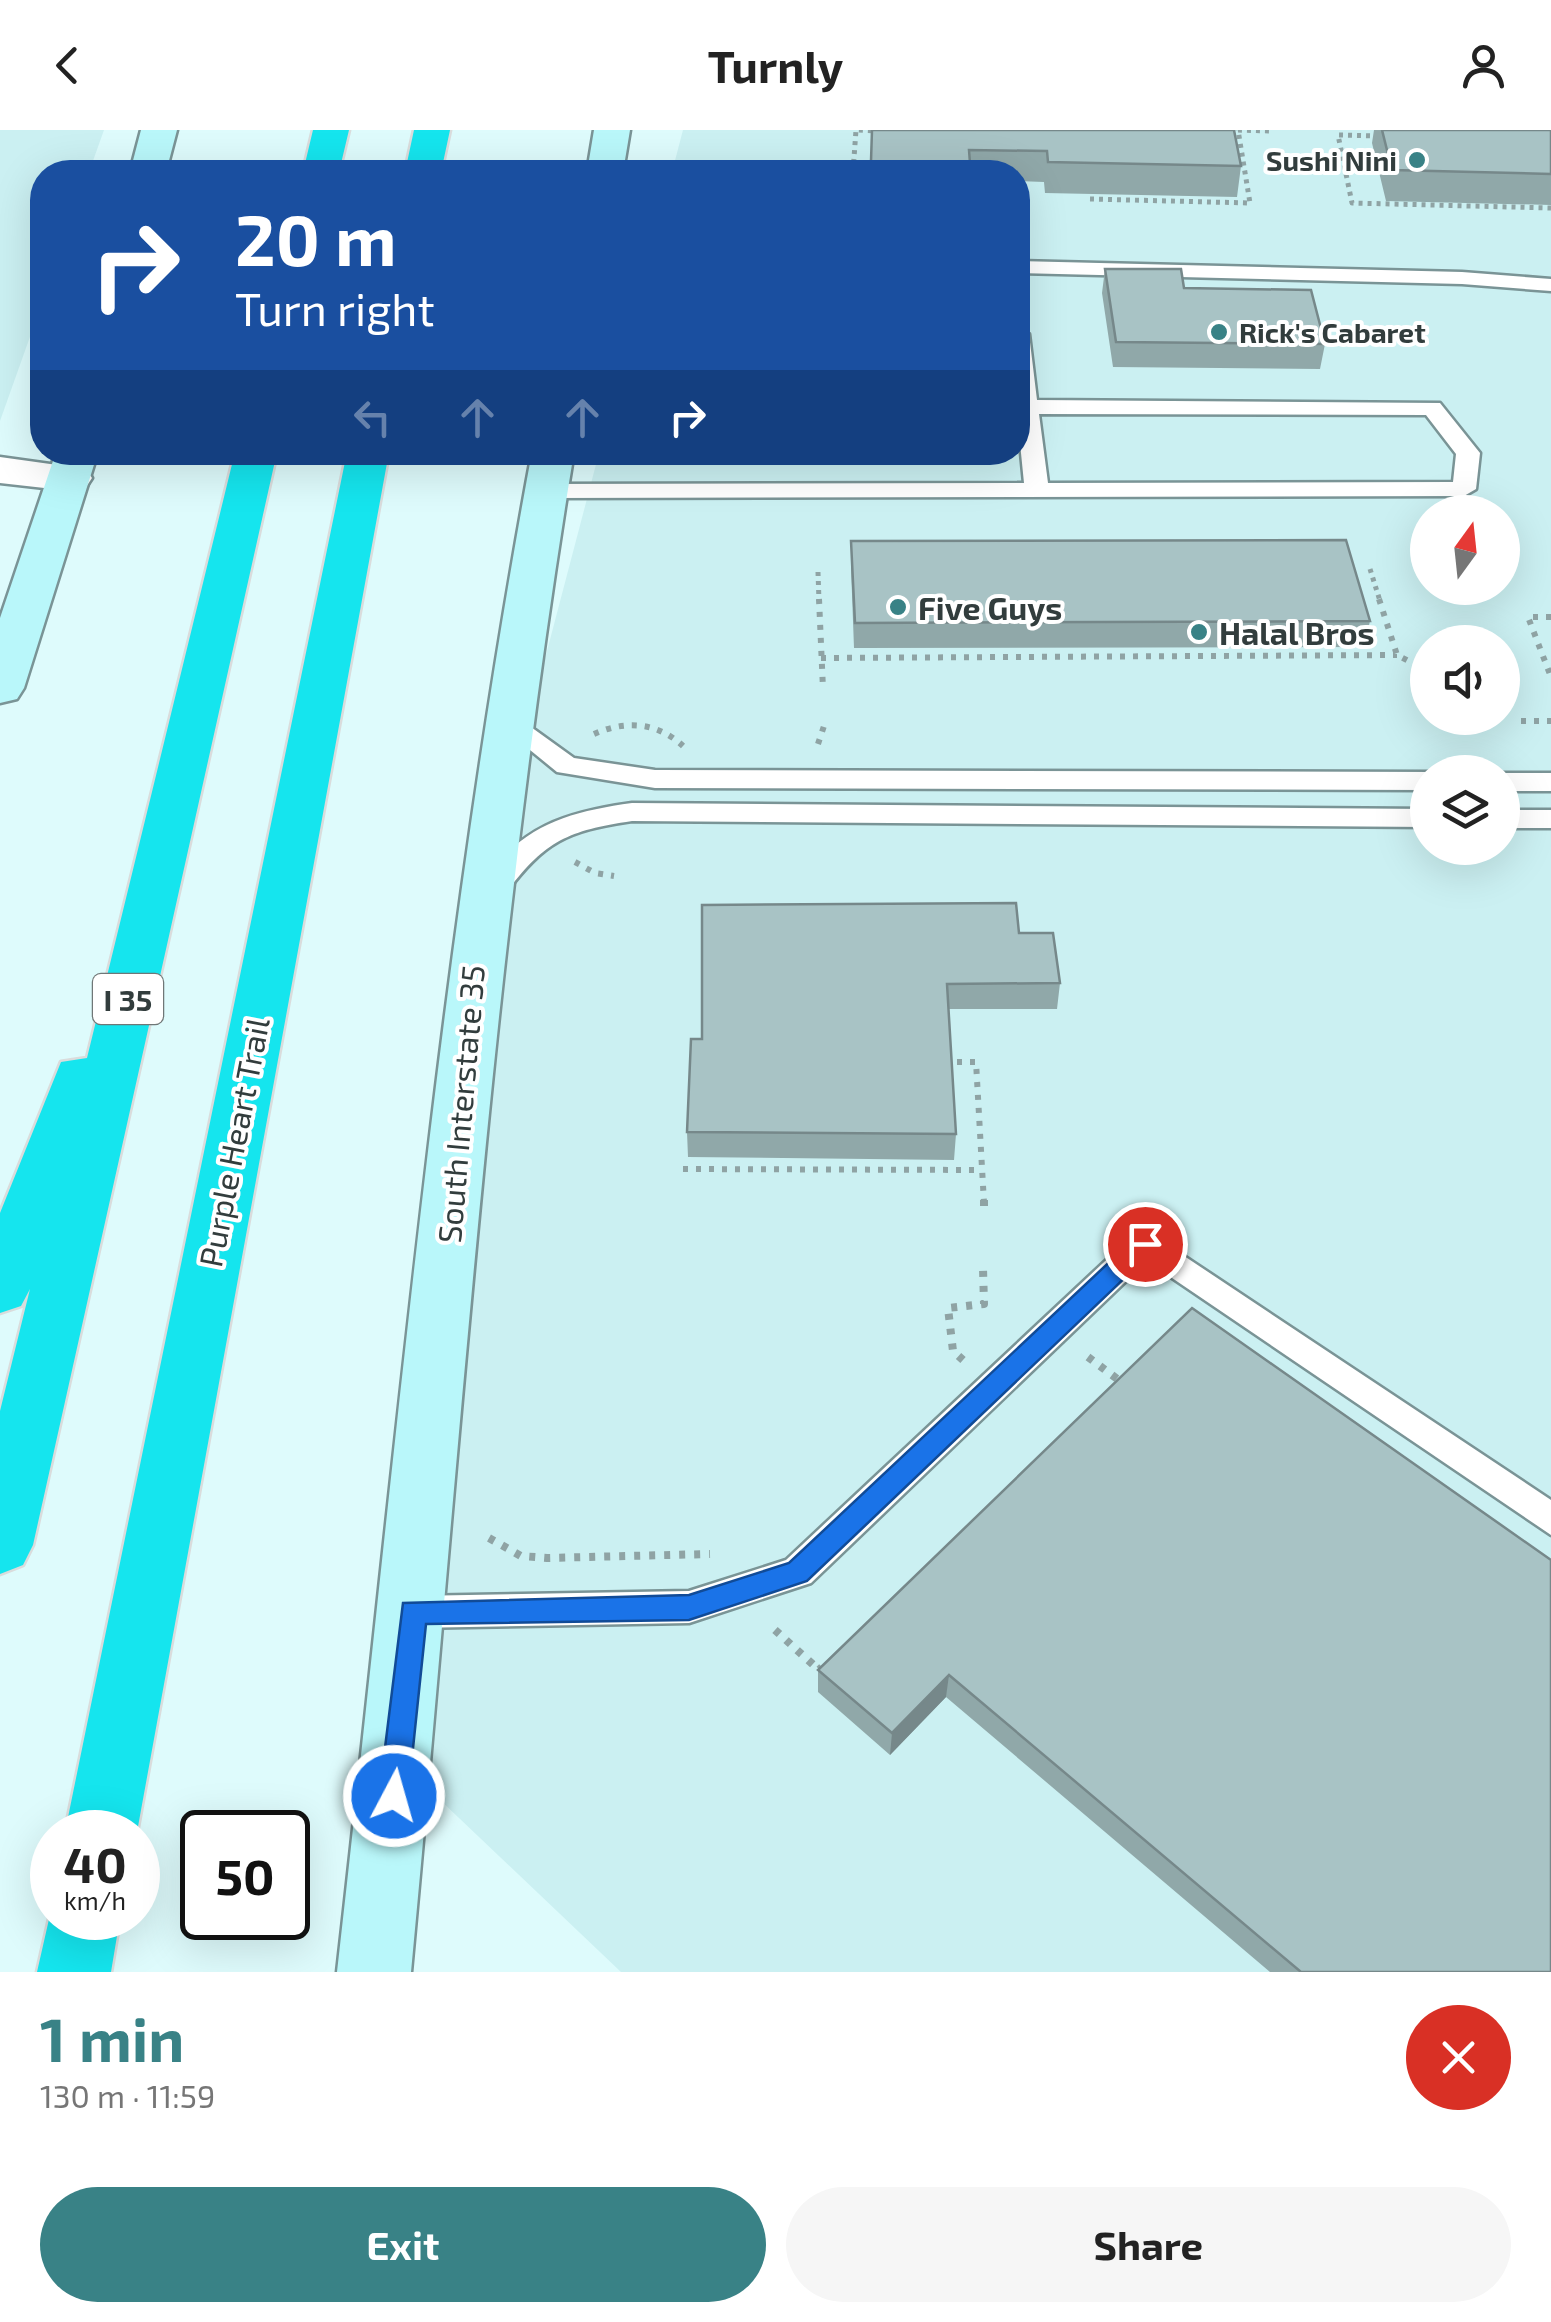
<!DOCTYPE html>
<html lang="en">
<head>
<meta charset="utf-8">
<style>
  body { margin:0; font-family:"Exo 2",sans-serif; background:#f6f6f6; color:#222; height:100vh; display:flex; flex-direction:column; font-size:38px; white-space:nowrap }
  * { box-sizing:border-box; margin:0 }
  p { font-size:32px; color:#767676 }
  .icon { flex:none; width:55px; height:55px; fill:none; stroke:currentColor; stroke-width:2; stroke-linecap:round; stroke-linejoin:round }
  .map { position:relative; height:1842px; overflow:hidden }
  .side { display:flex; flex-direction:column; background:#fff; flex:1 }
  .side>* { flex:none }
  .guide { position:absolute; left:30px; top:30px; width:1000px; height:305px; border-radius:40px; box-shadow:0 10px 40px #0002; background:#1a4fa0; color:#fff; overflow:hidden }
  .needle { width:65px; rotate:15deg }
  .tools { position:absolute; left:1410px; top:365px; display:grid; gap:20px }
  .tools a { display:grid; place-items:center; width:110px; height:110px; border-radius:50%; background:#fff; box-shadow:0 10px 40px #0002; font-size:50px }
  .speed { position:absolute; left:30px; top:1680px; display:flex; gap:20px; font-size:50px; font-weight:700; text-align:center }
  .speed>* { display:grid; place-content:center; width:130px; height:130px; border-radius:50%; background:#fff; box-shadow:0 10px 40px #0002; line-height:1 }
  .speed small { font-size:25px; font-weight:400 }
  .speed .limit { border:5px solid #111; border-radius:15px; background:#fff; color:#111 }
  .pin { position:absolute; display:grid; place-items:center; width:85px; height:85px; color:#fff; margin:-42px; border:5px solid #fff; border-radius:50%; box-shadow:0 2px 10px #0007 }
  .me { position:absolute; width:110px; margin:-55px; rotate:6deg; stroke-linejoin:round; filter:drop-shadow(0 0 8px #0008) }
  .turn { display:flex; align-items:center; gap:35px; height:210px; padding:0 40px; font-size:45px }
  .turn .icon { width:130px; height:130px; stroke-width:2.5 }
  .turn b { display:block; font-size:70px; line-height:85px }
  .lanes { display:flex; align-items:center; height:95px; padding:0 40px; background:#0003; justify-content:center; gap:50px; direction:ltr }
  .lanes .off { opacity:.35 }
  .round { display:grid; place-items:center; flex:none; width:105px; height:105px; border-radius:52px; background:#f6f6f6 }
  .overview { display:flex; align-items:center; justify-content:space-between; height:170px; padding:0 40px }
  h1 { font-size:60px; font-weight:700; line-height:75px; color:#398286 }
  .button { display:flex; gap:20px; margin-top:auto; padding:20px 40px }
  .button a { flex:1; height:115px; border-radius:60px; background:#398286; color:#fff; font-size:40px; font-weight:700; line-height:115px; text-align:center }
  .button a+a { background:#f6f6f6; color:#222 }
  header { display:flex; justify-content:space-between; align-items:center; height:130px; padding:0 40px; background:#fff; font-size:45px; font-weight:700 }
  .map>svg:first-child { display:block }
  .built { fill:#cbf0f2; fill-rule:evenodd }
  .lines { fill:none; stroke-linecap:round; stroke-linejoin:round }
  .lane-casing { stroke:#7a9496; stroke-width:5 }
  .street-casing { stroke:#7a9496; stroke-width:5 }
  .secondary-casing { stroke:#7a9496; stroke-width:5 }
  .highway-casing { stroke:#dadcdc; stroke-width:5 }
  .path-far2 { stroke:#8fa3a4; stroke-width:5; stroke-dasharray:4 5; stroke-linecap:butt }
  .path-far1 { stroke:#8fa3a4; stroke-width:6; stroke-dasharray:5 8; stroke-linecap:butt }
  .path { stroke:#8fa3a4; stroke-width:8; stroke-dasharray:6 9; stroke-linecap:butt }
  .lane { fill:#fff; fill-rule:evenodd }
  .street { fill:#fff; fill-rule:evenodd }
  .secondary { fill:#b9f7fa; fill-rule:evenodd }
  .highway { fill:#15e5ee; fill-rule:evenodd }
  .wall { fill:#90a8a9 }
  .shaded-wall { fill:#76888a }
  .building { fill:#a8c3c5; stroke:#76888a; stroke-width:2.5 }
  .route { fill:#1a73e8; stroke:#114b97; stroke-width:2.5 }
  .poi-dot { fill:#398286; stroke:#fff; stroke-width:4 }
  .labels { text-anchor:middle; dominant-baseline:central; stroke-width:8; stroke-linejoin:round; paint-order:stroke }
  .far-poi-label { font-size:28px; font-weight:bold; fill:#323d3d; stroke:#fff; text-anchor:end }
  .shield { fill:#fff; stroke:#707777; stroke-width:2.5 }
  .shield-label { font-size:30px; font-weight:bold; fill:#323d3d }
  .poi-label { font-size:32px; font-weight:bold; fill:#323d3d; stroke:#fff; text-anchor:start }
  .street-label { font-size:32px; fill:#323d3d; stroke:#fff }
</style>
</head>
<body>
<header><svg class="icon" aria-label="back" viewBox="0 0 24 24"><path d="M15 5l-7 7 7 7"/></svg>Turnly<svg class="icon" aria-label="person" viewBox="0 0 24 24"><circle cx="12" cy="8" r="4"/><path d="M4 21q1-7 8-7t8 7"/></svg></header>
<div class="map">
<svg width="1551" height="1842" viewBox="0 0 1551 1842">
  <rect width="100%" height="100%" fill="#defbfc"/>
  <path class="built" d="M0,0H104L89,42H42V173L0,291Z
    M683,0H1551V1842H621L398,1630L479,780L599,323L1018,322V42H672ZM1428,382H1502V458H1428ZM1428,512H1502V588H1428ZM1428,642H1502V718H1428Z"/>
  <g class="lines">
    <defs>
      <path id="lane" d="M1018,131L1462,142L1551,149V161L1462,154L1018,143Z
        M1018,197L1029,204L1037,270L1440,273L1480,323L1476,359L1464,366L546,368L534,361L546,354L1024,353L1018,293ZM1039,284L1426,285L1456,324L1453,352L1048,353Z
        M506,579L574,628L655,640L1430,642L1428,660L655,658L557,642L497,593L493,587L497,581Z
        M1502,643H1551V661H1502Z
        M632,673L1428,679V697L632,691C566,701 545,711 505,764H485L481,757C517,697 566,682 632,673Z
        M1502,680H1551V698H1502Z
        M1145,1100L1551,1370V1405L1147,1131L811,1453L689,1493L413,1498L400,1494L395,1482L400,1470L413,1466L689,1461L786,1430L1134,1104Z"/>
      <path id="street" d="M0,327L86,339L92,348L86,357L71,361L0,353Z"/>
      <path id="secondary" d="M141,0H177L166,42H130Z
        M594,0H630L623,42H587Z
        M56,322H98L24,558L17,569L0,573V488Z
        M532,322H574C491,826 459,1334 411,1842H337C395,1334 438,825 532,322Z"/>
      <path id="highway" d="M313,0H349L339,42H303Z
        M414,0H450L441,42H405Z
        M235,322H277L33,1415L23,1435L0,1444V1281L30,1159L21,1176L0,1183V1083L61,932L87,928Z
        M347,322H389L137,1702H65Z
        M52,1776V1788H120L111,1842H37Z"/>
    </defs>
    <use href="#lane" class="lane-casing"/>
    <use href="#street" class="street-casing"/>
    <use href="#secondary" class="secondary-casing"/>
    <use href="#highway" class="highway-casing"/>
    <path class="path-far2" d="M1379,6L1338,5L1352,73L1551,78
      M853,42L856,0L879,1
      M1090,69L1250,73L1238,0L1269,1
      M1370,439L1380,471
      M818,442L819,471"/>
    <path class="path-far1" d="M819,469L823,559
      M1379,469L1397,525L1428,541
      M1551,487H1528L1551,547
      M821,528L1397,525
      M1521,591H1551
      M594,604C626,590 657,592 683,616
      M818,614L824,596
      M1447,633H1480
      M575,732L595,743L614,746
      M944,932H976L984,1073
      M683,1039L982,1040"/>
    <path class="path" d="M984,1070V1078
      M1088,1227L1120,1251
      M963,1230L953,1221L948,1178L984,1174L983,1138
      M489,1408L521,1426L547,1428L710,1424
      M775,1500L819,1540L822,1537"/>
    <use href="#lane" class="lane"/>
    <use href="#street" class="street"/>
    <use href="#secondary" class="secondary"/>
    <use href="#highway" class="highway"/>
  </g>
  <path class="wall" d="M872,0L1241,36L1237,67L1045,63L1044,52L1018,51V42H871Z
    M1374,0H1551V75L1386,71L1372,13Z
    M1105,139L1184,158L1325,214L1320,239L1113,237L1102,163Z
    M851,411L1370,491L1364,517L854,518L851,437Z
    M1019,803L1060,853L1057,879H948L956,1004L954,1030L688,1027L687,1002L702,909Z
    M1192,1178L1551,1842H1270L946,1567L890,1625L818,1562V1540Z"/>
  <path class="shaded-wall" d="M949,1545L946,1567L890,1625L892,1603Z"/>
  <path class="building" d="M872,0H1234L1241,36L1048,32L1047,21L969,20L970,33L871,31Z
    M1382,0H1551V44L1392,40Z
    M1105,139H1181L1184,158L1311,160L1325,214L1116,212Z
    M1346,410L1370,491L855,493L851,411Z
    M1016,773L1019,803H1053L1060,853L947,854L956,1004L687,1002L691,909H702V775Z
    M1192,1178L1551,1430V1842H1301L949,1545L892,1603L818,1540Z"/>
  <path class="route" d="M1145,1104L1154,1107L1157,1114L1154,1120L807,1451L689,1490L426,1494L408,1666L404,1675L394,1679L383,1675L379,1666L403,1473L689,1465L789,1433L1136,1107Z"/>
  <g class="poi-dot">
    <circle cx="1417" cy="30" r="10"/>
    <circle cx="1219" cy="202" r="10"/>
    <circle cx="898" cy="477" r="10"/>
    <circle cx="1199" cy="502" r="10"/>
  </g>
  <g class="labels">
    <g class="far-poi-label">
      <text x="1397" y="30">Sushi Nini</text>
      <text x="1239" y="202" text-anchor="start">Rick's Cabaret</text>
    </g>
    <rect class="shield" x="93" y="844" width="70" height="50" rx="8"/>
    <g class="shield-label">
      <text x="128" y="869">I 35</text>
    </g>
    <g class="poi-label">
      <text x="918" y="477">Five Guys</text>
      <text x="1219" y="502">Halal Bros</text>
    </g>
    <g class="street-label">
      <text transform="translate(460 974) rotate(-85)">South Interstate 35</text>
      <text transform="translate(233 1012) rotate(-79)">Purple Heart Trail</text>
    </g>
  </g>
</svg>
<div class="tools">
<a><svg class="needle" viewBox="-14 -14 28 28"><path d="M0-13l5 13h-10z" fill="#e53935"/><path d="M0 13l5-13h-10z" fill="#767676"/></svg></a>
<a><svg class="icon" aria-label="sound" viewBox="0 0 24 24"><path d="M4 9h4l5-4v14l-5-4H4zM17 9q2 3 0 6"/></svg></a>
<a><svg class="icon" aria-label="layers" viewBox="0 0 24 24"><path d="M12 4l9 5-9 5-9-5zM3 14l9 5 9-5"/></svg></a>
</div>
<div class="speed"><div>40<small>km/h</small></div><div class="limit">50</div></div>
<div class="pin" style="left:1145px;top:1114px;background:#d93025"><svg class="icon" aria-label="arrive" viewBox="0 0 24 24"><path d="M6 21V4h12l-3 4 3 4H6"/></svg></div>
<svg class="me" style="left:394px;top:1666px" viewBox="-20 -20 40 40"><circle r="17" fill="#1a73e8" stroke="#fff" stroke-width="3"/><path d="M0-11L8 9 0 5-8 9z" fill="#fff"/></svg>
<div class="guide">
<div class="turn"><svg class="icon" aria-label="right" viewBox="0 0 24 24"><path d="M7 20v-9h11M14 6l5 5-5 5"/></svg><div><b>20 m</b>Turn right</div></div>
<div class="lanes"><svg class="icon off" aria-label="left" viewBox="0 0 24 24"><path d="M17 20v-9H6M10 6l-5 5 5 5"/></svg><svg class="icon off" aria-label="ahead" viewBox="0 0 24 24"><path d="M12 20V5M6 11l6-6 6 6"/></svg><svg class="icon off" aria-label="ahead" viewBox="0 0 24 24"><path d="M12 20V5M6 11l6-6 6 6"/></svg><svg class="icon" aria-label="right" viewBox="0 0 24 24"><path d="M7 20v-9h11M14 6l5 5-5 5"/></svg></div>
</div>
</div>
<section class="side">
<div class="overview"><div><h1>1 min</h1><p>130 m · 11:59</p></div><a class="round" style="background:#d93025;color:#fff"><svg class="icon" aria-label="close" viewBox="0 0 24 24"><path d="M6 6l12 12M18 6L6 18"/></svg></a></div>
<div class="button"><a>Exit</a><a>Share</a></div>
</section>
</body>
</html>
